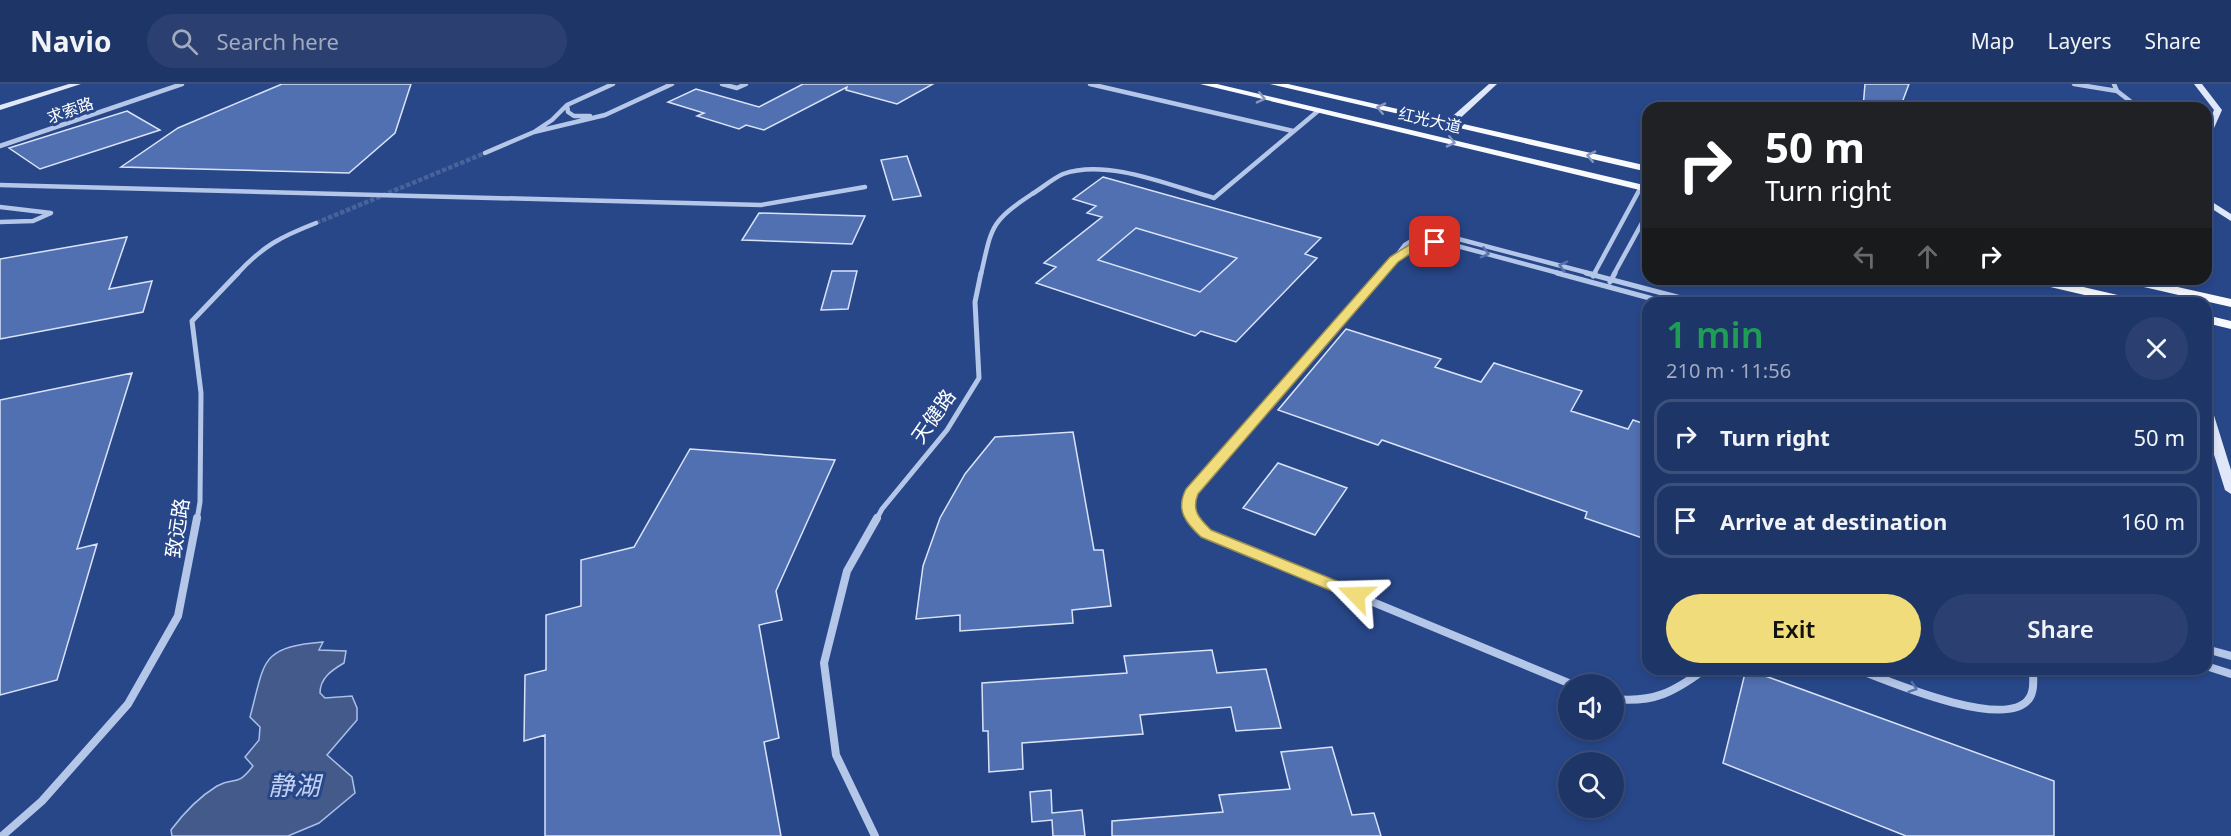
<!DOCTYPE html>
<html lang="en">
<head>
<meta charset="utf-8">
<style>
  body { margin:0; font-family:"Noto Sans","Noto Sans SC",sans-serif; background:#2b4070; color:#f1f3f6; height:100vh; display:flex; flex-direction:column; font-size:22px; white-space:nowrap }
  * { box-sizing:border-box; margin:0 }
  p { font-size:20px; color:#a1abc0 }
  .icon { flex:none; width:33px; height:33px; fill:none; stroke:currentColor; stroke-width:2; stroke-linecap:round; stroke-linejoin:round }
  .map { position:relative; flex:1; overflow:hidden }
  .panel { position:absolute; left:1642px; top:213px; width:570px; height:378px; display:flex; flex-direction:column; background:#1e3567; border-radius:18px; box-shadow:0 3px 9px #0003,0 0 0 2px #3c507b }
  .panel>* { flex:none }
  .guide { position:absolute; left:1642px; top:18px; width:570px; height:183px; border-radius:18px; box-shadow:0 3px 9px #0003,0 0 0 2px #3c507b; background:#202124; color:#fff; overflow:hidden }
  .buttons { position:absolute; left:1558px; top:590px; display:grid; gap:12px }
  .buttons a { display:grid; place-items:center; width:66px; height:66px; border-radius:50%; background:#1e3567; box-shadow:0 3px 9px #0003,0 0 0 2px #3c507b; font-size:30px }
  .pin { position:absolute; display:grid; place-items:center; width:51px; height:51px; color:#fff; margin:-26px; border-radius:12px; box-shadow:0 3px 9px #0006 }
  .me { position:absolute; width:66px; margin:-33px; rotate:292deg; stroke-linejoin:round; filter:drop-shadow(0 0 4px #0008) }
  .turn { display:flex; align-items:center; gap:21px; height:126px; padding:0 24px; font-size:27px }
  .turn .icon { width:78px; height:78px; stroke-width:2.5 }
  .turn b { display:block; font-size:42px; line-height:51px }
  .lanes { display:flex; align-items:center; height:57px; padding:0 24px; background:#0003; justify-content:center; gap:30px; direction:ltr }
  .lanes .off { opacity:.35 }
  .round { display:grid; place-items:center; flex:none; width:63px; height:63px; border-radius:32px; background:#2b4070 }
  .head { display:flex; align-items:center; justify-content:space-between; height:102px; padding:0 24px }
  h1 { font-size:36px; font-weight:600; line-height:45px; color:#1e9e55 }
  .button { display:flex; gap:12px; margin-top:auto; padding:12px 24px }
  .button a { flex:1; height:69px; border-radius:36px; background:#f1dc7b; color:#111; font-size:24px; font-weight:600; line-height:69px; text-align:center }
  .button a+a { background:#2b4070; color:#f1f3f6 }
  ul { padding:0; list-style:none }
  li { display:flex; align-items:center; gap:18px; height:75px; margin:0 12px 9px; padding:0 12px; border:3px solid #3c507b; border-radius:18px }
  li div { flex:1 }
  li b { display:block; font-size:22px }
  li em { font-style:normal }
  header { display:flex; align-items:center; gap:36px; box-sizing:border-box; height:84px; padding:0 30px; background:#1e3567; border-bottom:2px solid #3c507b }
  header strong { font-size:28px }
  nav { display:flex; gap:33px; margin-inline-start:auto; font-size:21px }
  .search { width:420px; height:54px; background:#2b4070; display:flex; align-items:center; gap:15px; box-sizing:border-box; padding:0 21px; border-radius:33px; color:#a1abc0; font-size:22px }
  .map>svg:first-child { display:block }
  .green { fill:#3d60a6 }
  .water { fill:#445a8a; stroke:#aac0e9; stroke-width:1.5 }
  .building { fill:#5170b1; stroke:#d9e3f7; stroke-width:1.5; fill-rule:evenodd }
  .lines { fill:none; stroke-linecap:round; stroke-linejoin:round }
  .street-tunnel { stroke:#48639b; stroke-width:4.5; stroke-dasharray:4.5 2; stroke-linecap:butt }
  .street-far2 { stroke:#b5c7e9; stroke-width:4.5 }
  .street-far1 { stroke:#b5c7e9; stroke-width:5 }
  .street { stroke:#b5c7e9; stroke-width:8 }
  .secondary { fill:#dfe7f8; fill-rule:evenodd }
  .primary { fill:#f8fafe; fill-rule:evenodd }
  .oneway { stroke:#8698be }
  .oneway2 { stroke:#5974ab }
  .route { fill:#f1dc7b; stroke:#9d8f50; stroke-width:1.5 }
  .labels { text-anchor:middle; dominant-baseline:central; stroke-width:6; stroke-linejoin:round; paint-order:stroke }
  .far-street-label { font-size:16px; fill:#fff; stroke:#284789 }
  .street-label { font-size:20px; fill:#fff; stroke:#284789 }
  .near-water-label { font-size:26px; font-style:italic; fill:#c1d1f0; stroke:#284789 }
</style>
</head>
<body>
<header>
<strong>Navio</strong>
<div class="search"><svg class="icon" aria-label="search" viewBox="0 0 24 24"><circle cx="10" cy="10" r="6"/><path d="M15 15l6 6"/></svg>Search here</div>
<nav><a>Map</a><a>Layers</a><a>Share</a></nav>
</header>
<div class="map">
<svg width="2231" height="752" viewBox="0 0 2231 752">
  <rect width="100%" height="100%" fill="#284789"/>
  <path class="green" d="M1136,144L1259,181L1226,216L1098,176Z"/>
  <path class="water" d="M323,558L319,566L346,567L344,579C332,586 320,594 320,609L325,614L352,612L357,624V636L327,671L352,693L355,709L319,739L288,752H172L171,746C183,730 199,713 217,702C236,692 236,704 253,682L245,673L259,656L260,643L250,633C265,578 259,563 323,558Z"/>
  <path class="building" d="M282,0H411L395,49L349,89L121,83L178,44Z
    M803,0H933L897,20L846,6L847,3L764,46L746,41L739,45L697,32L704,29L668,18L696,5L759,23Z
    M1865,0H1909L1900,24H1863Z
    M127,27L160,46L40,85L9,64Z
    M907,72L921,112L893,116L881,76Z
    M1103,93L1321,154L1305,170L1317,174L1236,258L1201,247L1195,252L1036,199L1056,183L1044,179L1102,133L1087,129L1096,122L1073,115ZM1136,144L1237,174L1200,208L1098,176Z
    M759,129L865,132L852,160L742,156Z
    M127,153L109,205L152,197L143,228L0,255V175Z
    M832,187H857L848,225L821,226Z
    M1346,245L1441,275L1435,283L1481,298L1494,279L1582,307L1571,327L1628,345L1633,336L1648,341V456L1585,434L1587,428L1382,356L1378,361L1278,326Z
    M132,289L77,465L97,460L57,596L0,611V316Z
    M1073,348L1094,466H1103L1111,522L1072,526L1073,539L960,547V531L916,535L923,482L940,434L965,390L995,353Z
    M690,365L835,376L776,507L782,536L759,541L779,654L764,658L781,752H545V651L524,657L525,591L546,586V531L581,522V476L634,463Z
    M1278,379L1347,404L1315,451L1243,424Z
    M1212,566L1217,589L1266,585L1281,644L1236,647L1231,623L1140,631L1143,650L1022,659L1023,685L989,688L988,647H983L982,599L1127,589L1124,572Z
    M1746,585L2054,697V752H1906L1723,679Z
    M1332,663L1352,731L1374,729L1381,752H1112V737L1223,728L1219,711L1290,705L1281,668Z
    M1051,706L1052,729L1082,726L1085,752H1053L1052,736L1032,738L1030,708Z"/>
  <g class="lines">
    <path class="street-tunnel" d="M316,139L485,69"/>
    <path class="street-far2" d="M613,0L567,21L552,36L534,48L605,31L672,0
      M722,0L737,4L746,0
      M1090,0L1293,47
      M2074,0L2117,7L2114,0
      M2117,7L2139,24
      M567,21L568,28L574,32H590
      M0,62L182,0
      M485,69L534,48
      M0,101L761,121L865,103
      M0,123L51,129L33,137L0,138
      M237,190C263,162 280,153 316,139
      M981,190C992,142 990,138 1032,110C1042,104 1052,95 1063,90C1107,74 1171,102 1214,114L1318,27
      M1381,190L1394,175
      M1562,190L1446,159L1416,161L1394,175L1405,161L1416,154L1447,152L1592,190
      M1594,190L1641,103
      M1614,190L1648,128"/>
    <path class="street-far1" d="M1557,189L1668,219
      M1586,189L1700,219
      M1593,192L1595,189
      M1610,198L1615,189
      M197,436L200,418L201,309L192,237L238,189
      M876,436L882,425L947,346L979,294L975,218L981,189
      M1192,436L1188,421L1191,409L1382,189"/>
    <path class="street" d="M1191,434L1206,449L1571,600
      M2206,565L2231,572
      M2206,582L2231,590
      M1857,585C1888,597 2003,646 2028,616C2035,608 2033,595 2033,585
      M1614,615C1654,619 1674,608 1705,585
      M2,752L42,717L128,620L178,532L197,434
      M875,752L836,671L824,579L847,487L877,434"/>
    <path class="secondary" d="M69,0H81L0,26V21Z
      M1489,0H1497L1453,41H1447V37Z
      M2194,0H2202L2222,26L2210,53L2206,55V43L2214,26Z
      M2206,114L2231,130V137L2206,121Z
      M2206,322L2212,325L2231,386V410L2225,406L2206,345Z"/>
    <path class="primary" d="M1200,0H1217L1648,102V108Z
      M1270,0H1288L1648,82V88Z
      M2027,195H2049L2139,216L2141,219H2119L2029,198Z
      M2120,195H2142L2231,215V223L2122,198Z
      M2206,231L2231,237V245L2206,239Z"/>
  </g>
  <defs><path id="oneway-chevron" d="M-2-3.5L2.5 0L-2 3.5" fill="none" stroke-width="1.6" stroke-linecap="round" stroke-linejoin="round" transform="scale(1.5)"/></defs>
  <g class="oneway">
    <use href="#oneway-chevron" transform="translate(1261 14) rotate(13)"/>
    <use href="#oneway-chevron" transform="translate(1381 24) rotate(-167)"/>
    <use href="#oneway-chevron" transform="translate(1451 58) rotate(13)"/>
    <use href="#oneway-chevron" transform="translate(1591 72) rotate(-167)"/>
  </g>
  <g class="oneway2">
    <use href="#oneway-chevron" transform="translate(1485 169) rotate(15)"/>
    <use href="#oneway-chevron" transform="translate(1563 182) rotate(-165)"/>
    <use href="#oneway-chevron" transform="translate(1913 604) rotate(19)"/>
  </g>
  <path class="route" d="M1435,155L1438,156V161L1419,164L1398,178L1198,410C1191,427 1200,435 1211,446L1362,507L1364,511L1362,515H1351L1201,453C1186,439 1175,426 1186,405L1390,173L1412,159Z"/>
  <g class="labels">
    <g class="far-street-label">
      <text transform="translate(70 26) rotate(-19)">求索路</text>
      <text transform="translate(1430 36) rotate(13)">红光大道</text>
    </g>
    <g class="street-label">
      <text transform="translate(933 332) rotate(-55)">天健路</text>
      <text transform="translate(177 444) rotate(-81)">致远路</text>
    </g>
    <g class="near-water-label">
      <text x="294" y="701">静湖</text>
    </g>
  </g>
</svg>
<div class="buttons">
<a><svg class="icon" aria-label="sound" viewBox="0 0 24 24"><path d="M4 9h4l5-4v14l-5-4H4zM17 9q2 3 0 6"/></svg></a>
<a><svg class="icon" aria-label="search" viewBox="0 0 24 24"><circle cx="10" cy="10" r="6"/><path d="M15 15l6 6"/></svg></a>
</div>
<div class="pin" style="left:1435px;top:158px;background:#d93025"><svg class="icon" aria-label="arrive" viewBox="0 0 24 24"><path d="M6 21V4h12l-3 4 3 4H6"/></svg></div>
<svg class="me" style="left:1356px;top:511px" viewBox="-20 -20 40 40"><path d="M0-17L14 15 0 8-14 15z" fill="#f1dc7b" stroke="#fff" stroke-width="4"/></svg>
<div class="guide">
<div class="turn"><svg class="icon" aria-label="right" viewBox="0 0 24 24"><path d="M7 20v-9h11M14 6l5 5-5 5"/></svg><div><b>50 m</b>Turn right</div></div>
<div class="lanes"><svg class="icon off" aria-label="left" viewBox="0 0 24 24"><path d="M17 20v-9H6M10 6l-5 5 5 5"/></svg><svg class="icon off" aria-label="ahead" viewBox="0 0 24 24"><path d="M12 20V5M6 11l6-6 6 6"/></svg><svg class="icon" aria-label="right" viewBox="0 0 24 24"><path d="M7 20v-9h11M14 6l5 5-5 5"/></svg></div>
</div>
<section class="panel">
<div class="head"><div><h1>1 min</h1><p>210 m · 11:56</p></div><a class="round"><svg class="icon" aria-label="close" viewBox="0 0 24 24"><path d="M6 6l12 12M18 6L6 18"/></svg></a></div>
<ul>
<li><svg class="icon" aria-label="right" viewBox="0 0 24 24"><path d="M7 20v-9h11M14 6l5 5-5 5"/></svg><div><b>Turn right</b></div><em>50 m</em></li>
<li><svg class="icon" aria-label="arrive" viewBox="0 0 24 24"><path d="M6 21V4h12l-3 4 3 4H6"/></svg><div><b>Arrive at destination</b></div><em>160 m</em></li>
</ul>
<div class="button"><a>Exit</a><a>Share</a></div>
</section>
</div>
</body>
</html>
